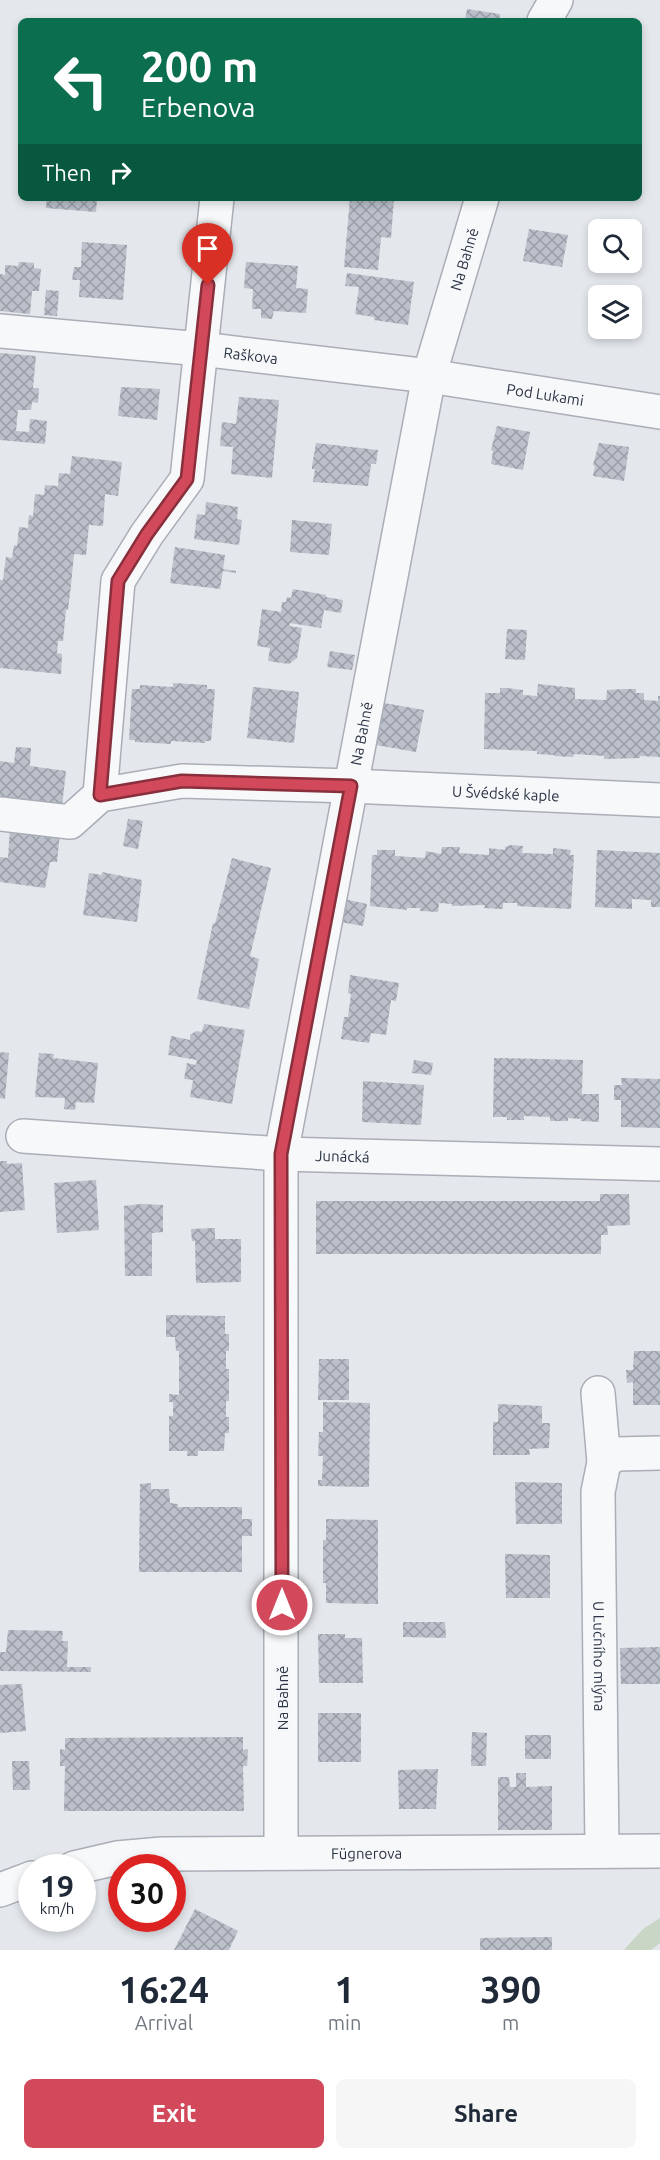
<!DOCTYPE html>
<html lang="en">
<head>
<meta charset="utf-8">
<style>
  body { margin:0; font-family:Ubuntu,sans-serif; background:#f6f6f7; color:#1f2937; height:100vh; display:flex; flex-direction:column; font-size:22px; white-space:nowrap }
  * { box-sizing:border-box; margin:0 }
  p { font-size:20px; color:#747a83 }
  .icon { flex:none; width:33px; height:33px; fill:none; stroke:currentColor; stroke-width:2; stroke-linecap:round; stroke-linejoin:round }
  .map { position:relative; height:1950px; overflow:hidden }
  .side { display:flex; flex-direction:column; background:#fff; flex:1 }
  .side>* { flex:none }
  .guide { position:absolute; left:18px; top:18px; width:624px; height:183px; border-radius:9px; box-shadow:0 3px 9px #0003; background:#0b6e4f; color:#fff; overflow:hidden }
  .controls { position:absolute; left:588px; top:219px; display:grid; gap:12px }
  .controls a { display:grid; place-items:center; width:54px; height:54px; border-radius:9px; background:#fff; box-shadow:0 3px 9px #0003; font-size:30px }
  .speed { position:absolute; left:18px; top:1854px; display:flex; gap:12px; font-size:30px; font-weight:700; text-align:center }
  .speed>* { display:grid; place-content:center; width:78px; height:78px; border-radius:50%; background:#fff; box-shadow:0 3px 9px #0003; line-height:1 }
  .speed small { font-size:15px; font-weight:400 }
  .speed .limit { border:9px solid #d22; background:#fff; color:#111 }
  .pin { position:absolute; display:grid; place-items:center; width:51px; height:51px; color:#fff; margin:-62px -26px; border-radius:50% 50% 50% 0; rotate:-45deg; box-shadow:0 0 6px #0007 }
  .pin .icon { rotate:45deg }
  .me { position:absolute; width:66px; margin:-33px; rotate:0deg; stroke-linejoin:round; filter:drop-shadow(0 0 4px #0008) }
  .turn { display:flex; align-items:center; gap:21px; height:126px; padding:0 24px; font-size:27px }
  .turn .icon { width:78px; height:78px; stroke-width:2.5 }
  .turn b { display:block; font-size:42px; line-height:51px }
  .then { display:flex; align-items:center; height:57px; padding:0 24px; background:#0003; gap:12px; font-size:22px }
  .eta { display:flex; justify-content:space-evenly; align-items:center; height:102px; text-align:center }
  .eta b { font-size:36px; font-weight:600; line-height:42px }
  .primary-button { display:flex; gap:12px; margin-top:auto; padding:12px 24px }
  .primary-button a { flex:1; height:69px; border-radius:9px; background:#d1495b; color:#fff; font-size:24px; font-weight:600; line-height:69px; text-align:center }
  .primary-button a+a { background:#f6f6f7; color:#1f2937 }
  .map>svg:first-child { display:block }
  .pitch { fill:#c9d6c5 }
  .building { fill:url(#building-cross-hatch) }
  .lines { fill:none; stroke-linecap:round; stroke-linejoin:round }
  .minor-casing { stroke:#a9aeb7; stroke-width:36 }
  .minor { stroke:#f7f8fa; stroke-width:33 }
  .route-casing { stroke:#882f3b; stroke-width:15 }
  .route { stroke:#d1495b; stroke-width:10 }
  .labels { text-anchor:middle; dominant-baseline:central; stroke-width:5; stroke-linejoin:round; paint-order:stroke }
  .street-label { font-size:15px; fill:#2b3445; stroke:#f4f6f9 }
</style>
</head>
<body>
<div class="map">
<svg width="660" height="1950" viewBox="0 0 660 1950">
  <defs>
    <pattern id="building-cross-hatch" width="8" height="8" patternUnits="userSpaceOnUse" patternTransform="scale(1.5)"><rect width="8" height="8" fill="#bbc0ca"/><path d="M0 0l8 8M0 8l8-8" fill="none" stroke="#989da6"/></pattern>
  </defs>
  <rect width="100%" height="100%" fill="#e4e7ec"/>
  <path class="pitch" d="M660,1918V1943L651,1950H624L643,1929Z"/>
  <path class="building" d="M467,9L500,14L499,21H465Z
    M47,198H97L96,212L46,208Z
    M350,198H394L391,238L381,237L378,270L344,267Z
    M529,229L568,235L562,267L523,261Z
    M82,242L127,245L123,300L79,297L80,280H72L74,267H81Z
    M19,262L34,263V268L41,269L39,291H32L30,314L0,311V274L5,275V265L18,266Z
    M246,262L298,266L296,288L308,289L306,313L274,311L272,319L261,318V309H252L253,289L244,288Z
    M347,273L414,282L408,325L374,320V317L355,314L359,287L345,286Z
    M46,290L59,291L57,316L44,315Z
    M0,353L36,356L33,388H39L38,403L32,402L31,410H18L16,431L29,432L30,419L47,421L45,444L0,440Z
    M121,387L160,389L157,420L118,416Z
    M239,397L279,400L272,478L231,474L233,447L220,446L222,422L236,424Z
    M497,426L530,432L523,470L491,464L493,451L491,450Z
    M316,443L378,450L376,464H371L368,486L313,482L315,469H312V466Z
    M599,443L629,447L624,481L593,476L595,466L593,465Z
    M72,456L122,462L118,496L105,494L103,526L89,525L86,555L74,554L71,585L68,610H66L63,641H58L57,653L62,654L61,674L0,668V580H3L6,557L12,558L14,545L17,546L19,527L28,528L29,515L33,516L35,494L44,495L45,485L58,486L59,473L70,474Z
    M206,502L238,507L237,519L242,520L239,545L194,539L197,514L205,515Z
    M292,520L332,524L329,555L290,552Z
    M175,547L225,555L223,569L236,571V573L223,571L220,589L170,583Z
    M293,589L326,595V597L343,600L341,613L324,610L321,628L290,623L289,626L302,628L297,658L289,664L268,661L270,648L257,646L262,609L281,612L282,602H286L287,597L291,598Z
    M507,629L527,630L525,660L505,659Z
    M330,651L355,655L352,670L327,667Z
    M173,683L207,685V689H215L211,741H205V743L171,741V744L135,742V740H129L132,689H140V685L173,687Z
    M538,684L575,688V699L606,700L607,690L624,689H636V693H644V700L658,701V696H660V757L640,756V758L604,759V756L574,754L573,757L554,756V755L537,754V751L484,749L485,693H500V688H507L523,690V695L537,696Z
    M253,687L299,692L294,743L247,738Z
    M384,703L424,710L416,752L376,745Z
    M16,747L31,748L30,766L66,771L62,806L0,799V761L14,763Z
    M128,819L143,821L138,849L123,846Z
    M10,828L60,833L57,862H50L45,888L0,882V857L8,858Z
    M511,845L523,846L522,853L553,854V848L571,850L570,855H574L571,909L517,906V903H503V909H501L484,908L485,905L452,906V904L439,903L438,912L420,911V908H407V910L370,906L372,855H377V850H395V856L425,858L426,851L441,854L442,847H460L459,853L489,855V848L505,850V847Z
    M597,850L660,853V907H651V900L632,899V909L595,907Z
    M232,858L271,868L250,956L259,959L249,1009L197,999L213,923L215,924Z
    M102,872L142,880L137,922L83,915L89,873L102,875Z
    M344,899L367,904L363,926L340,922Z
    M350,975L399,983L396,1001L391,1000L386,1035L371,1033L369,1043L341,1039L344,1017H348L351,994L348,993Z
    M204,1024L245,1030L232,1104L190,1097L193,1080L184,1079L187,1063L196,1065L197,1060L168,1055L171,1036L190,1040V1035L196,1031L202,1032Z
    M0,1052L9,1053L5,1099L0,1098Z
    M39,1053L54,1054L53,1058L98,1063L94,1103L76,1102L75,1110L64,1109L65,1098L35,1097Z
    M494,1058L583,1060L582,1094H599V1122L581,1121V1119L568,1118V1121H550V1117L524,1116V1120H507V1117H493Z
    M414,1060L433,1063L431,1075L412,1073Z
    M621,1078L660,1079V1128L621,1127V1100H614V1085H622Z
    M363,1081L424,1085L421,1125L362,1122Z
    M0,1161H7V1164L22,1163L25,1210L0,1212Z
    M96,1180L99,1230L57,1233L54,1183Z
    M600,1194H629L630,1225L607,1226L608,1235H601V1254H316V1201H600Z
    M141,1204L163,1205V1232L152,1233V1276H125L124,1206Z
    M215,1228V1239H241V1282L196,1283L195,1241H192L191,1229Z
    M166,1315L225,1316V1334H229V1351H226V1369H229V1401H226V1417H229V1433H225L224,1451H198V1456H187V1451H169V1416H173V1402H169V1394L179,1395V1351H176L175,1337H166Z
    M634,1351H660V1405H633V1382L627,1383L626,1370H633Z
    M319,1359H349V1400H318Z
    M323,1402L370,1403L369,1487L318,1486V1480H322L323,1456H318L319,1432H323Z
    M498,1404L542,1406V1423H550L549,1448L529,1449L530,1455H493V1422H498Z
    M515,1482L562,1483V1524H516Z
    M151,1483V1489H169L170,1503L178,1504V1507H242V1519H252V1536H242V1572H139L140,1484Z
    M326,1519L378,1520V1604L326,1603V1583H323V1540H326Z
    M505,1554L550,1555V1598H506Z
    M403,1622H445L446,1638L403,1637Z
    M8,1630L63,1631L62,1641H68L67,1667H91V1672L0,1671V1652H6Z
    M318,1634H345V1638H362L363,1683H319Z
    M660,1647V1684H621L620,1648Z
    M22,1684L26,1731L0,1733V1685Z
    M318,1713H361V1762H318Z
    M472,1732L487,1733L486,1766H471Z
    M525,1735H551V1759H525Z
    M243,1737V1750L248,1749L247,1766H243L244,1811H64L65,1766H60V1749L65,1750V1738Z
    M12,1761H29L30,1790H13Z
    M438,1769L436,1809H399L398,1770Z
    M516,1773H526V1787L552,1786V1830H498V1777H509L510,1787H516Z
    M195,1909L238,1931L229,1950H174Z
    M552,1937V1950H480V1938Z"/>
  <g class="lines">
    <defs>
      <g id="minor">
        <path d="M544,21L556,0"/>
        <path id="s1" d="M0,331L201,349L429,376L660,412"/>
        <path d="M100,795L118,581L147,534L187,479L217,198"/>
        <path id="s2" d="M0,814L70,822L100,795L182,781L351,786L660,800"/>
        <path id="s3" d="M23,1136L281,1154L660,1164"/>
        <path id="s4" d="M598,1393L604,1462L598,1492L602,1851"/>
        <path d="M604,1462L616,1454L660,1453"/>
        <path id="s5" d="M281,1852V1154L429,376L482,198"/>
        <path id="s6" d="M74,1868L117,1858L162,1854L660,1851"/>
        <path d="M0,1890L32,1878"/>
      </g>
    </defs>
    <use href="#minor" class="minor-casing"/>
    <use href="#minor" class="minor"/>
  </g>
  <g class="lines">
    <defs>
      <path id="route" d="M208,285L187,479L147,534L118,581L100,795L182,781L351,786L281,1154L282,1605"/>
    </defs>
    <use href="#route" class="route-casing"/>
    <use href="#route" class="route"/>
  </g>
  <g class="labels">
    <g class="street-label">
      <text stroke="none"><textPath href="#s5" startOffset="1612">Na Bahně</textPath></text>
      <text stroke="none"><textPath href="#s1" startOffset="252">Raškova</textPath></text>
      <text stroke="none"><textPath href="#s1" startOffset="549">Pod Lukami</textPath></text>
      <text stroke="none"><textPath href="#s5" startOffset="1126">Na Bahně</textPath></text>
      <text stroke="none"><textPath href="#s2" startOffset="518">U Švédské kaple</textPath></text>
      <text stroke="none"><textPath href="#s3" startOffset="320">Junácká</textPath></text>
      <text stroke="none"><textPath href="#s4" startOffset="264">U Lučního mlýna</textPath></text>
      <text transform="translate(282 1698) rotate(-90)">Na Bahně</text>
      <text stroke="none"><textPath href="#s6" startOffset="294">Fügnerova</textPath></text>
    </g>
  </g>
</svg>
<div class="controls">
<a><svg class="icon" aria-label="search" viewBox="0 0 24 24"><circle cx="10" cy="10" r="6"/><path d="M15 15l6 6"/></svg></a>
<a><svg class="icon" aria-label="layers" viewBox="0 0 24 24"><path d="M12 4l9 5-9 5-9-5zM3 14l9 5 9-5"/></svg></a>
</div>
<div class="speed"><div>19<small>km/h</small></div><div class="limit">30</div></div>
<div class="pin" style="left:208px;top:285px;background:#d93025"><svg class="icon" aria-label="arrive" viewBox="0 0 24 24"><path d="M6 21V4h12l-3 4 3 4H6"/></svg></div>
<svg class="me" style="left:282px;top:1605px" viewBox="-20 -20 40 40"><circle r="17" fill="#d1495b" stroke="#fff" stroke-width="3"/><path d="M0-11L8 9 0 5-8 9z" fill="#fff"/></svg>
<div class="guide">
<div class="turn"><svg class="icon" aria-label="left" viewBox="0 0 24 24"><path d="M17 20v-9H6M10 6l-5 5 5 5"/></svg><div><b>200 m</b>Erbenova</div></div>
<div class="then">Then<svg class="icon" aria-label="right" viewBox="0 0 24 24"><path d="M7 20v-9h11M14 6l5 5-5 5"/></svg></div>
</div>
</div>
<section class="side">
<div class="eta">
<div><b>16:24</b><p>Arrival</p></div>
<div><b>1</b><p>min</p></div>
<div><b>390</b><p>m</p></div>
</div>
<div class="primary-button"><a>Exit</a><a>Share</a></div>
</section>
</body>
</html>
